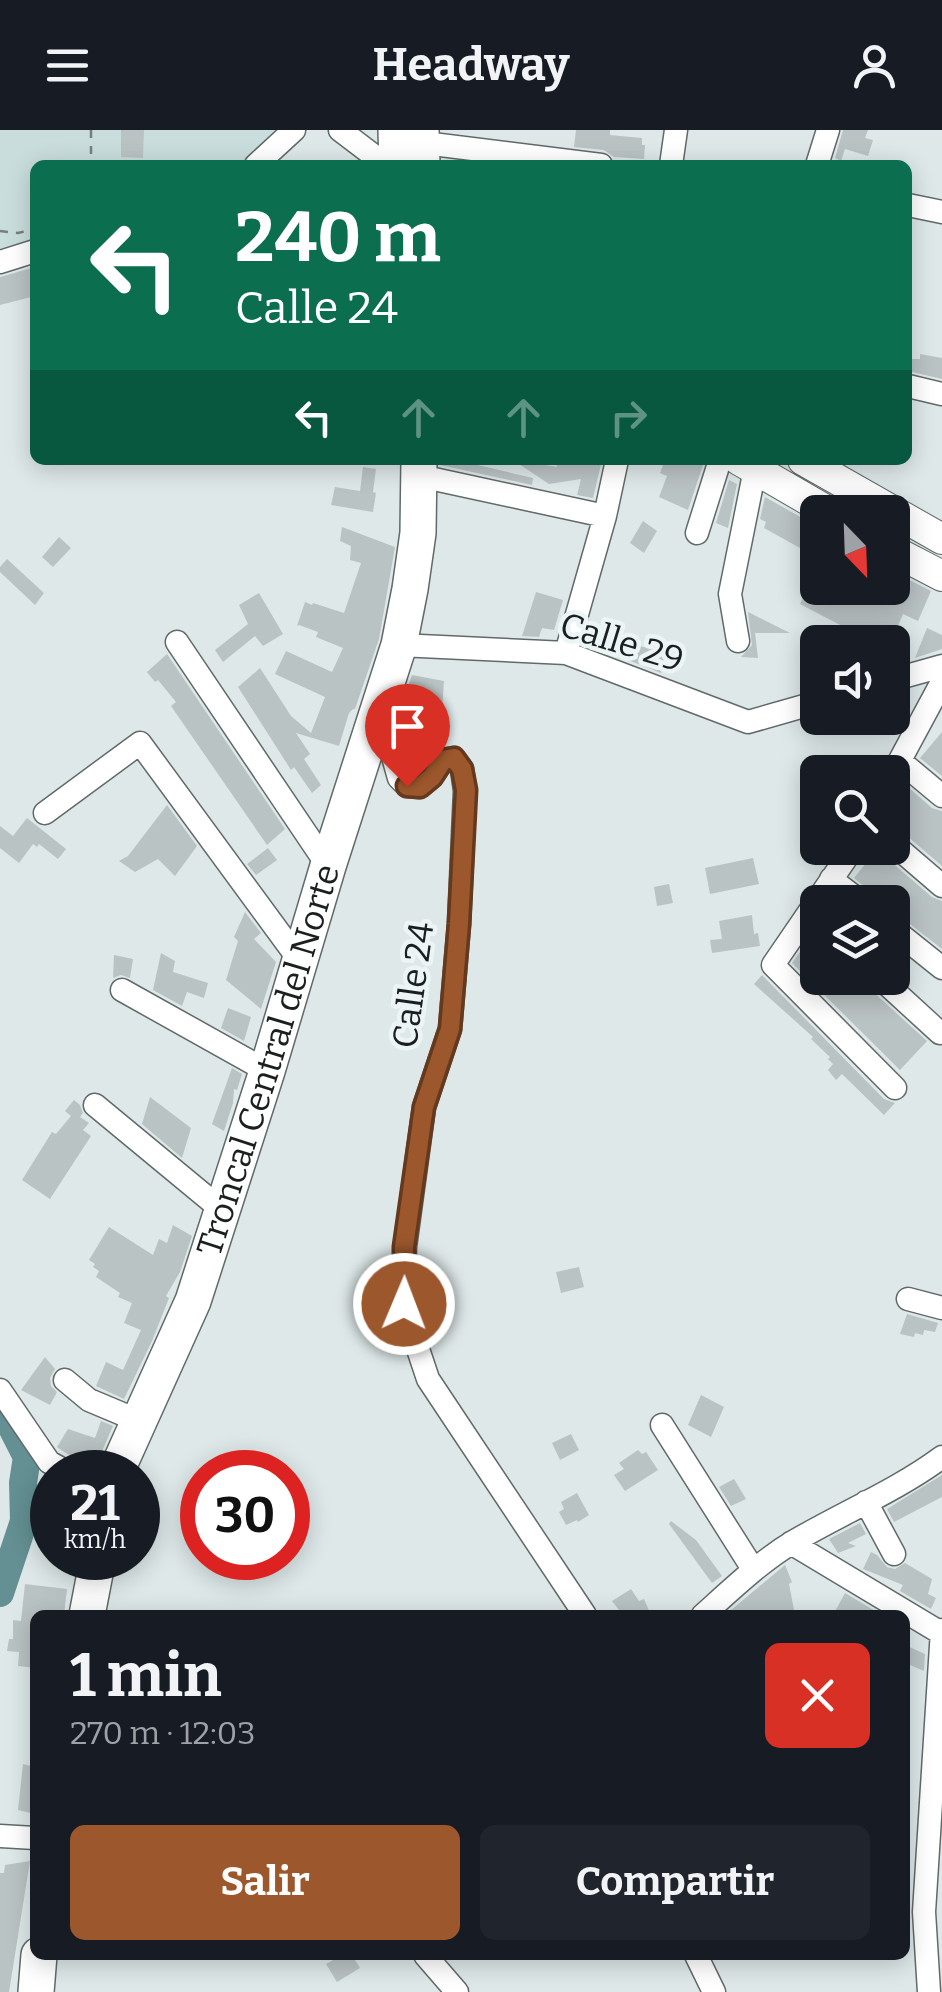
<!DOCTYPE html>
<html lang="es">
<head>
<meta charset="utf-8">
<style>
  body { margin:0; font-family:Bitter,serif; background:#20242c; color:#f1f3f6; height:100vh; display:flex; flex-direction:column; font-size:38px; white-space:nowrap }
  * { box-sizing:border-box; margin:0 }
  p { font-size:32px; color:#9ea1a6 }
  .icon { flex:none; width:55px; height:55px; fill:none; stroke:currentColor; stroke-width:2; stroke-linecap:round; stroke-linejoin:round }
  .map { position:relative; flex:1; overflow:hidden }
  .side { position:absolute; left:30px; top:1480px; width:880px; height:350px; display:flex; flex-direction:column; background:#171b24; border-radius:15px; box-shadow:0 5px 25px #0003 }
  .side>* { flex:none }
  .banner { position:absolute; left:30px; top:30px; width:882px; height:305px; border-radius:15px; box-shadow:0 5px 25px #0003; background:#0b6e4f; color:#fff; overflow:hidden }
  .needle { width:65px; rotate:157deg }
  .controls { position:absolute; left:800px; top:365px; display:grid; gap:20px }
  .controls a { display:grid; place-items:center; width:110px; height:110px; border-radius:15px; background:#171b24; box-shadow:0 5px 25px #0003; font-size:50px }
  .speed { position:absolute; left:30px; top:1320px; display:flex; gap:20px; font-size:50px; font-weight:700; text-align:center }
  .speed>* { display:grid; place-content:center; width:130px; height:130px; border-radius:50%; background:#171b24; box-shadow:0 5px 25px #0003; line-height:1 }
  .speed small { font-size:25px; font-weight:400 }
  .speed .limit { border:15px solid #d22; background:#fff; color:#111 }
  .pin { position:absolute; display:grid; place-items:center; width:85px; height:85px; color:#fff; margin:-102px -42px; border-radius:50% 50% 50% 0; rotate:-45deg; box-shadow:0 0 10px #0007 }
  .pin .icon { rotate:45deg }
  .me { position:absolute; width:110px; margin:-55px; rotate:1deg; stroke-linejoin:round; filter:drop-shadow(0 0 8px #0008) }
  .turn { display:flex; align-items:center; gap:35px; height:210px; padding:0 40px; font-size:45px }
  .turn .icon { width:130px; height:130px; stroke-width:2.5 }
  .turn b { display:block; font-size:70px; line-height:85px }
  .lanes { display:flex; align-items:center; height:95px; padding:0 40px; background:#0003; justify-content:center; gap:50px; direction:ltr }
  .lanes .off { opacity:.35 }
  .round { display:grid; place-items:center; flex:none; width:105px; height:105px; border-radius:15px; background:#20242c }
  .summary { display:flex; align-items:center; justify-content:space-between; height:170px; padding:0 40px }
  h1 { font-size:60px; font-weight:700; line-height:75px }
  .action { display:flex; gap:20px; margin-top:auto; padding:20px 40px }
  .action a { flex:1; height:115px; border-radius:15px; background:#9c572c; color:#fff; font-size:40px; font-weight:700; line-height:115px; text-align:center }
  .action a+a { background:#20242c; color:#f1f3f6 }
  header { display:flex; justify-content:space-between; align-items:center; height:130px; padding:0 40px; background:#171b24; font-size:45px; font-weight:700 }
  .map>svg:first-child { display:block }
  .built { fill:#cadddd }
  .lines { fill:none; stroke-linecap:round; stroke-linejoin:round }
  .river { stroke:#649093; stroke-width:28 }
  .building { fill:#bac3c4 }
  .minor-casing { stroke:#616969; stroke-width:25 }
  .major-casing { stroke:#616969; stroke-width:32 }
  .highway-casing { stroke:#616969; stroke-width:38 }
  .path { stroke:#787f7f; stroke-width:2.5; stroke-dasharray:8 8; stroke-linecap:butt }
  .minor { stroke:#fff; stroke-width:22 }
  .major { stroke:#fff; stroke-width:30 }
  .highway { stroke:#fff; stroke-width:35 }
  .route-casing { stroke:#65391d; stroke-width:25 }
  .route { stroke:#9c572c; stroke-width:18 }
  .labels { text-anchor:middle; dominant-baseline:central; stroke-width:9; stroke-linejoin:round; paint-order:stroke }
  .street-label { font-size:35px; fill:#1c1f1f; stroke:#ecf5f5 }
</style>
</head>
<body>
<header><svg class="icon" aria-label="menu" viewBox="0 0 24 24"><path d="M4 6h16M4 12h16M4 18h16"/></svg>Headway<svg class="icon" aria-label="person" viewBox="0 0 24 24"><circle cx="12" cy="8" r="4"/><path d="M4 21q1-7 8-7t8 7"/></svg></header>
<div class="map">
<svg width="942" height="1862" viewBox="0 0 942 1862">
  <rect width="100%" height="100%" fill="#dee8e8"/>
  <path class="built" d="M0,0H291L251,35H35V118L0,128Z"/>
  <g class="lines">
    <path class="river" d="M0,1280L5,1284L27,1327L23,1353L24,1391L0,1463"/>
  </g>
  <path class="building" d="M121,0H144L143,28L121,27Z
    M576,0H610V5L642,8V15H645L644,29L614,27L604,20L574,17Z
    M843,0H868L865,8L873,10L868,26L845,19L841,31L835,28Z
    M35,137V166L0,175V147Z
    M920,224L942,228V249L908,241V229H920Z
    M440,330H456L533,348L532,355L440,335Z
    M513,330L557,337L556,330H602L593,368L577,365L581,349L549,354Z
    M665,330H693L703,335L688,380L659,367L667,346L660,343Z
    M363,337L376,339L373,362L376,363L373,382L331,375L335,357L360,361Z
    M729,350L737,354L728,398L716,393Z
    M765,367L818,397V428L764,398L766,392L760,389Z
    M643,391L657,401L644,423L630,413Z
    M342,397L395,417L379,509L355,579H353L349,583L339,616L296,603L310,624L304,629L321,655L312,663L294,637L291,640L238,557L260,538L291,586L311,603L325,567L275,544L286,521L332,542L343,518L316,507L318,502L299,495L297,496L305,472L312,475L313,473L344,483L361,433L350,430L351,416L340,411Z
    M59,407L71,418L53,437L42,427Z
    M7,429L44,463L35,475L0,442V437Z
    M818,436V458H839L857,467L861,458H892V441L931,461L918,491L903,484L891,512H865L842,501V496L800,474Z
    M536,462L563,470L554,500L542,498L539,507L522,506Z
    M259,463L283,504L263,516L255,506L223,532L215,520L248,494L239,475Z
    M748,482L790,503H755L758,528L741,527L752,515Z
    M927,498L942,505V519L915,528Z
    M626,513L666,522L661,543L623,528Z
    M167,524L285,699L267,715L171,576L176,572L158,550L155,552L147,542Z
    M412,545L444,551L442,579L424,577L425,575L404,569Z
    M942,602V646L920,628Z
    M908,657L932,678L942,681V736L892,693V682L904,669L901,666Z
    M167,675L197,716L175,746L158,729L135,742L119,731L128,726Z
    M27,688L66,719L58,729L39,714L37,717L33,714L19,733L0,718V696L13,706Z
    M268,718L277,730L256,745L247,734Z
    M875,718H878L882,724L932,767L942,771V819L892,780V772H883L854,748L871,727L868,725Z
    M753,728L759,754L710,764L705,738Z
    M669,754L673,773L657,776L654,757Z
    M245,782L261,803L254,809L276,832L261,879L226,850L238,811L234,807Z
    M752,785L754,804L758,803L760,816L712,823L710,810L722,809L719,791Z
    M818,797V848H865L870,859L927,911L900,940L792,833Z
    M161,823L175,831L173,842L208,853L204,868L187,862L182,876L153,860Z
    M114,825L133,829L130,848L121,845L113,848Z
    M762,845L884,969L895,973L884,985L842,944L836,950L828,940L833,934L828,929L830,927L811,909L813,907L803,898L754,854Z
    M228,878L251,887L244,911L221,898Z
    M232,938L242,944L237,960L234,959L233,973L224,1001L212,994Z
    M150,967L191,998L182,1028L142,994Z
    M74,970L80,975L83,983L80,987L89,993L83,1000L91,1006L50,1069L22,1050L52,1002L56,1004L71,986L65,981Z
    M173,1095L192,1106L180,1142L166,1166L169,1168L152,1211L124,1269L96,1256L106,1232L123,1240L141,1200L124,1193L132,1173L118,1167L120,1163L96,1147L99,1141L93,1137L95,1134L89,1130L109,1097L153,1125L159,1109L167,1113Z
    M579,1137L584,1157L561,1163L556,1142Z
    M907,1184L938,1193L935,1202L924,1200L923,1205L915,1203L914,1207L900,1204Z
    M45,1227L55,1239L50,1248L51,1256L57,1262L50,1275L21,1260Z
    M701,1265L724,1277L711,1307L688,1295Z
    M101,1291L113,1296L97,1333L95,1342H86L75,1329L57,1317L68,1299L95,1308Z
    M571,1304L579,1320L560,1330L552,1313Z
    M638,1320L642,1324L646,1322L658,1340L625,1361L614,1345L624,1339L619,1333Z
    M942,1345V1367L894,1392L887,1379Z
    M734,1349L746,1369L731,1376L719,1357Z
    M577,1363L589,1385L578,1392L577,1390L566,1395L559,1382L564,1379L561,1372Z
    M671,1391L696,1410L722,1446L712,1453L669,1394Z
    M860,1393L866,1404L848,1413L856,1416L838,1423L829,1409Z
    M871,1422L877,1425L887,1437L895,1439L905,1433L932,1449L928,1464L936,1468L931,1479L900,1461L903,1455L863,1439Z
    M785,1435L792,1452L789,1454L795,1485H725Z
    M25,1454L67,1459L64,1485H35V1538L18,1536L19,1522L7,1521L9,1509H13V1490L21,1491Z
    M631,1459L639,1471L644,1469L651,1485H623L612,1471Z
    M845,1463L882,1485H833Z
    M905,1515L925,1524L924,1541L905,1533Z
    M23,1634L35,1637V1684L18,1680Z
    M30,1731L9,1862H0V1743H4L5,1735Z
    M342,1825H352L360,1838L337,1852L326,1834Z"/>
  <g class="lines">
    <defs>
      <path id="minor" d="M340,0L386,35
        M424,13L601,35
        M256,35L294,0
        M671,35L676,0
        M817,35L828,0
        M908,75L942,82
        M0,132L35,121
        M908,256L942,264
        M420,346L605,386
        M697,403L720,330
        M738,511L730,464L755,339
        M177,512L328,736
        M399,515L566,523L748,592L818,572
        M566,523L605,386L617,330
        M892,550L942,536
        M380,581L399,648L407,656L420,657L432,647L443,630L454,628L462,639L465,661L459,794L450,899L424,977L405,1117L403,1174L428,1249L585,1485
        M900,631L942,666
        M892,645L942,552
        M45,683L140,613L300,831
        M892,713L942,756
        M853,718L773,835L895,958
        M831,749L861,772
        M892,798L942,838
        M880,848L940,903
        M122,860L267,941
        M95,975L222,1080
        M908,1169L942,1178
        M65,1250L89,1270L139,1291
        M0,1260L49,1332L67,1342
        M662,1295L753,1439
        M866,1372L894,1424
        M791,1413L941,1503
        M703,1485C732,1459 760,1432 793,1412C842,1383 896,1361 942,1327
        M0,1706L35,1708
        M425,1825L457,1862
        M696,1825L714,1862
        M929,1862L924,1782L942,1500"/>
      <path id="major" d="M739,330L829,382
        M803,330L942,409
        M892,420L942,446"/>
      <g id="highway">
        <path d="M396,0L397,35"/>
        <path d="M421,0L422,35"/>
        <path id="s1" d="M116,1342L193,1171L267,941L328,736L399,515L410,459L418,403L419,330"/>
        <path d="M87,1485L98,1428"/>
        <path d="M36,1862L39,1825"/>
      </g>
    </defs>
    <use href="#minor" class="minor-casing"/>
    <use href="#major" class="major-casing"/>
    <use href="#highway" class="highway-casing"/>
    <path class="path" d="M91,0V35
      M0,101L18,103L35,99"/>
    <use href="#minor" class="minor"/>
    <use href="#major" class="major"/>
    <use href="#highway" class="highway"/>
  </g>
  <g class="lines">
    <defs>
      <path id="route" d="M404,1174V1117L424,977L450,899L459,794L466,660L462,639L454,628L443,630L432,647L420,657L407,656"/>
    </defs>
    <use href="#route" class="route-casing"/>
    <use href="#route" class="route"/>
  </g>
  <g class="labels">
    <g class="street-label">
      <text transform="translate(622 512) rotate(17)">Calle 29</text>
      <text transform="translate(413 855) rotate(-82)">Calle 24</text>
      <text stroke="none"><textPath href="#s1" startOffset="440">Troncal Central del Norte</textPath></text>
    </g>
  </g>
</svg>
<div class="controls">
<a><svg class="needle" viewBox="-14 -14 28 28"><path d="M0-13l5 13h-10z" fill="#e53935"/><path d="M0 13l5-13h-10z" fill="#9ea1a6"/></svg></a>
<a><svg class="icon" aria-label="sound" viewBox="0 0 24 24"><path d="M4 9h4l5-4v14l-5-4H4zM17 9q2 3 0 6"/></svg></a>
<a><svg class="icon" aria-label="search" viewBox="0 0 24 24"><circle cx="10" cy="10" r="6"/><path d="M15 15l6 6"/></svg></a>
<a><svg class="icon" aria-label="layers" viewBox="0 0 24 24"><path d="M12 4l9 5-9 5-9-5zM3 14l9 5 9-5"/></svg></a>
</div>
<div class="speed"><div>21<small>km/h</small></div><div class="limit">30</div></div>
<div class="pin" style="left:407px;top:656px;background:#d93025"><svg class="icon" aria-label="arrive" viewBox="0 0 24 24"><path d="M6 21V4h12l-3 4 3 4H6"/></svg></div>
<svg class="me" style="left:404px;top:1174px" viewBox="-20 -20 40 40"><circle r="17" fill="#9c572c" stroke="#fff" stroke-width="3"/><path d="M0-11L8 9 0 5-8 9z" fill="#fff"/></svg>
<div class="banner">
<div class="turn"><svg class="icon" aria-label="left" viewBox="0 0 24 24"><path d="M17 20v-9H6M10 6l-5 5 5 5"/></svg><div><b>240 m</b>Calle 24</div></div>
<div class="lanes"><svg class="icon" aria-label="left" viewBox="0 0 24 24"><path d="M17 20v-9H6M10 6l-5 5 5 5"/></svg><svg class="icon off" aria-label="ahead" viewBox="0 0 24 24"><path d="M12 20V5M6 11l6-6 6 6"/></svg><svg class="icon off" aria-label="ahead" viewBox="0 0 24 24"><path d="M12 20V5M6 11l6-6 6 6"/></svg><svg class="icon off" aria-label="right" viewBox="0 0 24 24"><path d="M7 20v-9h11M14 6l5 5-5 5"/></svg></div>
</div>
<section class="side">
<div class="summary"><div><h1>1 min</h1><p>270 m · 12:03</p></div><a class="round" style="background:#d93025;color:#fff"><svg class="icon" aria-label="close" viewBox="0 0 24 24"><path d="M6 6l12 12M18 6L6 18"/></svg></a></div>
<div class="action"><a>Salir</a><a>Compartir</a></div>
</section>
</div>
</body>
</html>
